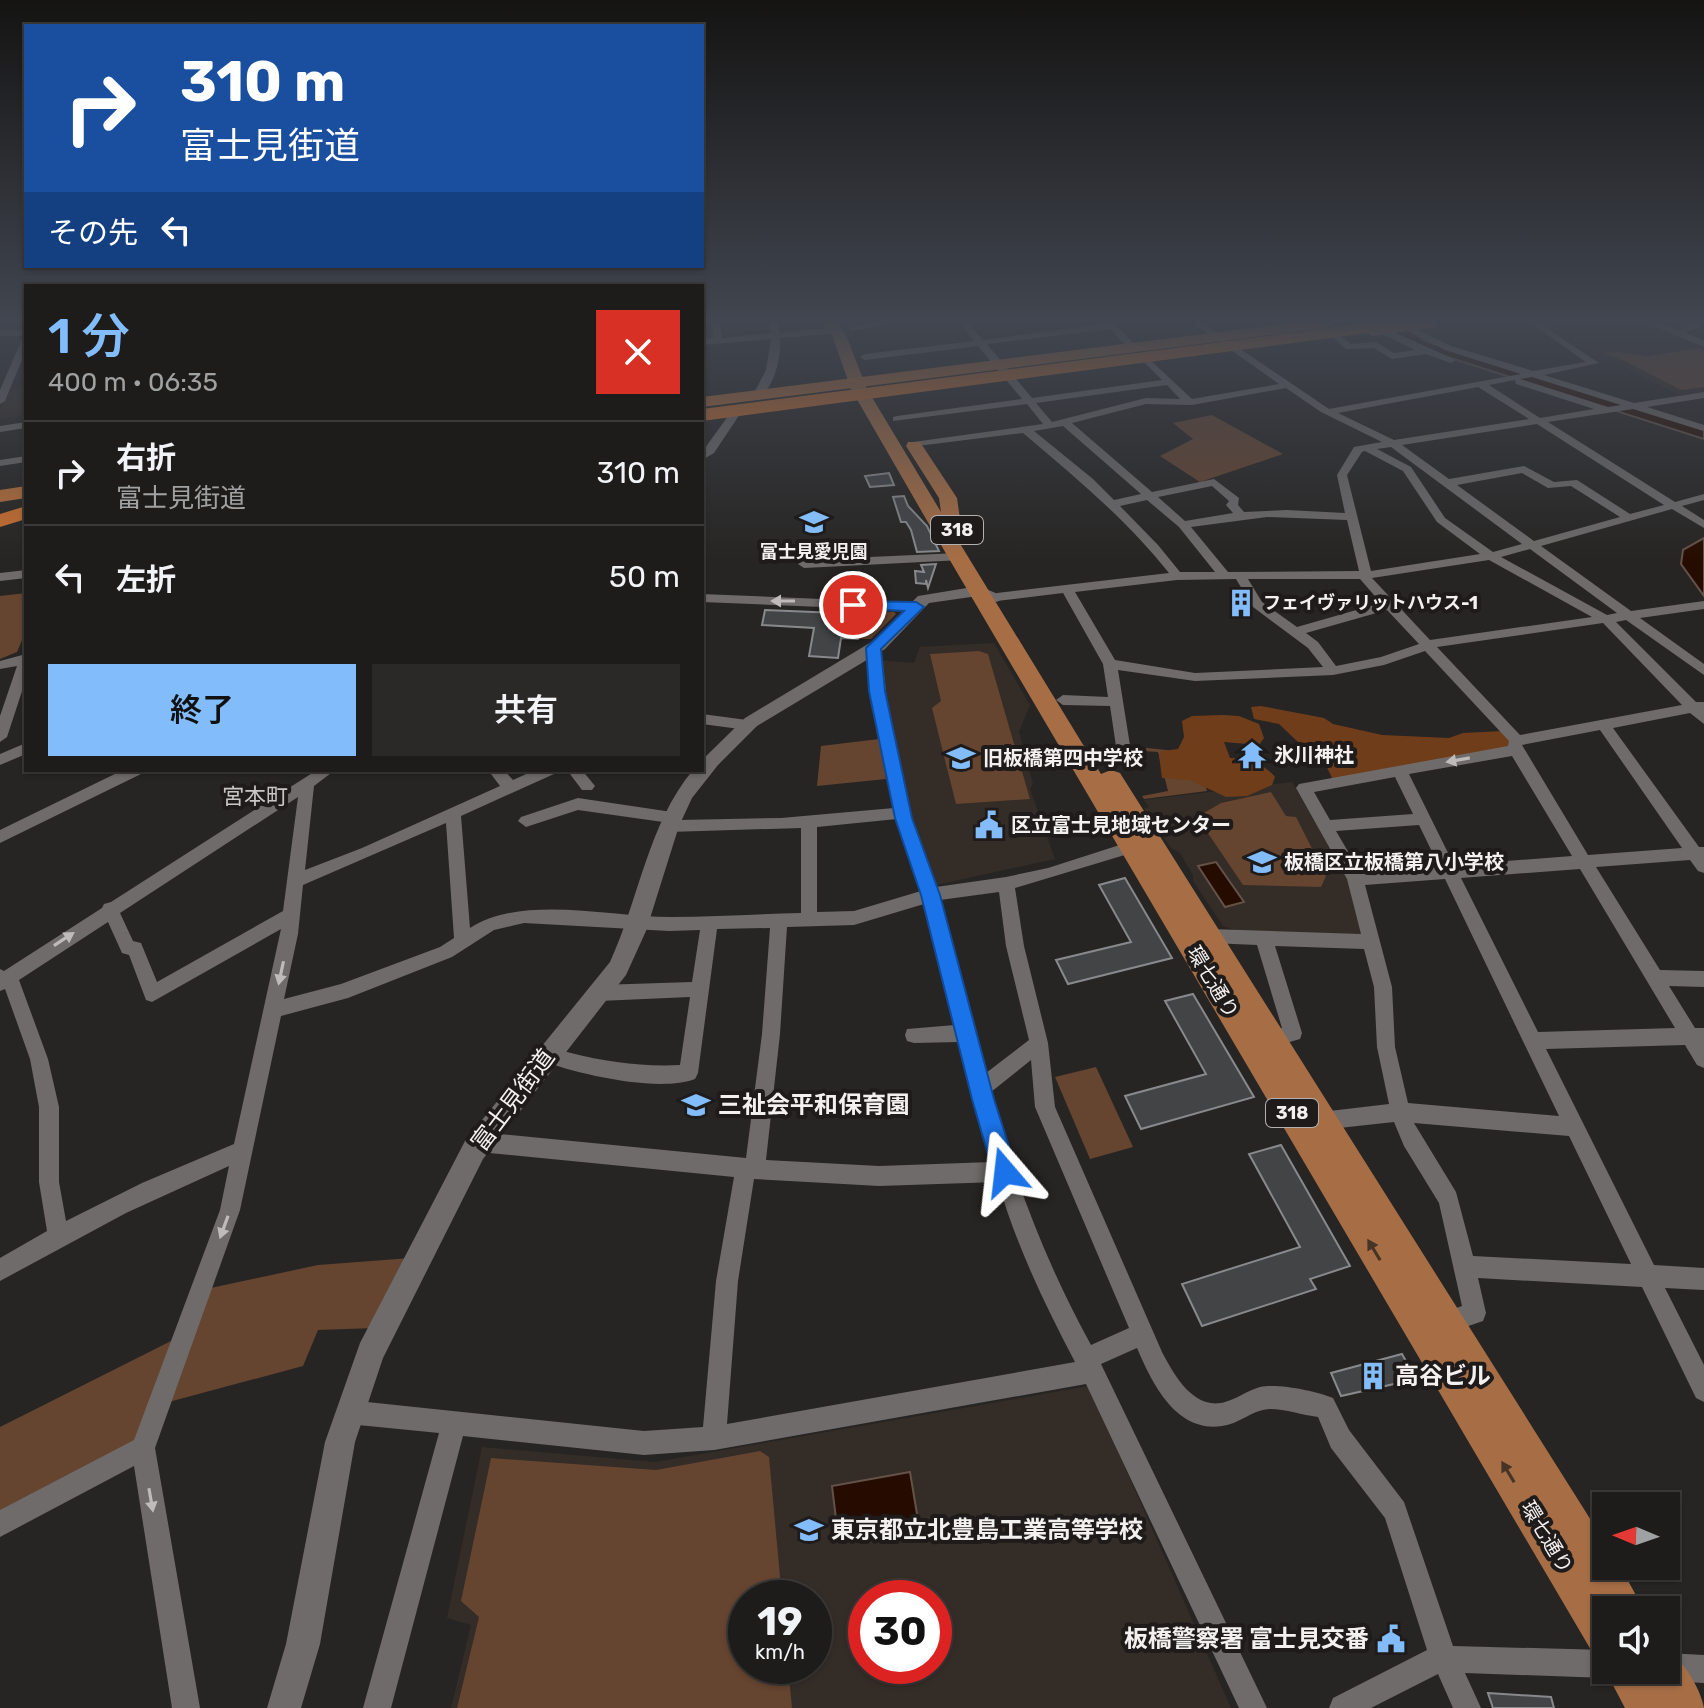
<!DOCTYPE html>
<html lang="ja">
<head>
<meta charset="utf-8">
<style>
  body { margin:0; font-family:Rubik,"Noto Sans JP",sans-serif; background:#2a2927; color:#f1f3f6; height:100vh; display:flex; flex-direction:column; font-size:30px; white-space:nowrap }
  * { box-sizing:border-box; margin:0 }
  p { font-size:26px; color:#a0a1a2 }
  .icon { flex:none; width:44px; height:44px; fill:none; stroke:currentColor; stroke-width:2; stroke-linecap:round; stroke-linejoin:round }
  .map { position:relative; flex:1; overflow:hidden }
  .side { position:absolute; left:24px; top:284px; width:680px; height:488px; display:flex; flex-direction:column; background:#1d1c1a; border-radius:0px; box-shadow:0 2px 6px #0004,0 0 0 2px #3b3a39 }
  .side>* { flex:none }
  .banner { position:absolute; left:24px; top:24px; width:680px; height:244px; border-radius:0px; box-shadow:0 2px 6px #0004,0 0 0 2px #3b3a39; background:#1a4fa0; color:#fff; overflow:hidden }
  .needle { width:52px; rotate:272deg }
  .controls { position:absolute; left:1592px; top:1492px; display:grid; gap:16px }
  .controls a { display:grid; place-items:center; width:88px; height:88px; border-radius:0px; background:#1d1c1a; box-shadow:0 2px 6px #0004,0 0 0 2px #3b3a39; font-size:40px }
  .speed { position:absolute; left:728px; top:1580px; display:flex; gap:16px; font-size:40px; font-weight:700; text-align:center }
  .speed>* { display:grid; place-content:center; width:104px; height:104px; border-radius:50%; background:#1d1c1a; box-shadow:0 2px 6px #0004,0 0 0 2px #3b3a39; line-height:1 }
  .speed small { font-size:20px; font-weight:400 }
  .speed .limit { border:12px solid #d22; background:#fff; color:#111 }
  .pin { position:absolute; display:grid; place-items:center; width:68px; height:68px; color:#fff; margin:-34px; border:4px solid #fff; border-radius:50%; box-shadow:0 2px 8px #0007 }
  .me { position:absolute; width:88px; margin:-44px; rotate:343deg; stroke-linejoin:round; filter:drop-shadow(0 0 6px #0008) }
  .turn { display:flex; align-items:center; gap:28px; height:168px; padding:0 24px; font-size:36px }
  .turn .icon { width:104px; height:104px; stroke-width:2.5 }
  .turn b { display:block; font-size:56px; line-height:68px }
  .then { display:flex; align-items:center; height:76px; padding:0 24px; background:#0003; gap:16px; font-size:30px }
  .round { display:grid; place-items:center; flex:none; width:84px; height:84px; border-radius:0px; background:#2a2927 }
  .overview { display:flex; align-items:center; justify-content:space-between; height:136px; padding:0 24px }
  h1 { font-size:48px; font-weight:600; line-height:60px; color:#82bcfa }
  .action { display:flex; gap:16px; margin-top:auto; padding:16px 24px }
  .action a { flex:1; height:92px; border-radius:0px; background:#82bcfa; color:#111; font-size:32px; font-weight:600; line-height:92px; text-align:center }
  .action a+a { background:#2a2927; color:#f1f3f6 }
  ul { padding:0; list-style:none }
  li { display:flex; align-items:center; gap:24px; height:104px; padding:0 24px; border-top:2px solid #3b3a39 }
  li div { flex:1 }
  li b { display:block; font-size:30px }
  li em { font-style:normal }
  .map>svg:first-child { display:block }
  .built { fill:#342c27; fill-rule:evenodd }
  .green { fill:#654430 }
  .forest { fill:#703d1b }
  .water { fill:#260c00; stroke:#645148; stroke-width:2 }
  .building { fill:#424446; stroke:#87898c; stroke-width:2 }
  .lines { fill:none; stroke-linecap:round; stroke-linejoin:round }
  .minor { fill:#6e6b6a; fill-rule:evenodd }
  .tertiary { fill:#6e6b6a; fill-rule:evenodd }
  .primary { fill:#a76e45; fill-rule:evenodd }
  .trunk { fill:#ba6f39; fill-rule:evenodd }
  .motorway { fill:#cd702d; fill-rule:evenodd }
  .oneway { fill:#bebbba }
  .oneway2 { fill:#473427 }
  .route { fill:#1a73e8; stroke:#114b97; stroke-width:2 }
  .labels { text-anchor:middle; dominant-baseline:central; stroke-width:8; stroke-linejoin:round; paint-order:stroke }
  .shield { fill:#1e1b1a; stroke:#b3b1b0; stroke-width:2 }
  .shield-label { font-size:18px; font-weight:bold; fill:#f3f1f0 }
  .far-poi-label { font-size:18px; font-weight:bold; fill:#f3f1f0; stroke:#1e1b1a }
  .poi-label { font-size:20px; font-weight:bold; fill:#f3f1f0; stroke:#1e1b1a; text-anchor:start }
  .street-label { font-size:20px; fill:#f3f1f0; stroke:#1e1b1a }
  .neighbourhood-label { font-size:22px; fill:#cac6c4; stroke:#1e1b1a }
  .near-street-label { font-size:24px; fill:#f3f1f0; stroke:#1e1b1a }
  .near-poi-label { font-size:24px; font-weight:bold; fill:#f3f1f0; stroke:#1e1b1a; text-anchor:start }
</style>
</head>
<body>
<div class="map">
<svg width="1704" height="1708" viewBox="0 0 1704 1708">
  <rect width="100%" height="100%" fill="#272523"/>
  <path class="built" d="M1554,323H1645L1704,346V392L1679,395L1613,362L1604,363L1543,326Z
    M26,386V415L0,419V408L7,392Z
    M994,643L1030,705L1019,732L1033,784L1030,789L1055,859L936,885L908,813L881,695L879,660L914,663L920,647Z
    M1292,782L1344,872L1361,913L1365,932L1355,937L1240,932L1223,926L1193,881V875L1180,853L1171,848L1144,808L1149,807L1144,800Z
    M1089,1386L1231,1708H451L471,1625L447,1618L482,1447L655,1462ZM746,1598H814V1666H746ZM866,1598H934V1666H866Z"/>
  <path class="green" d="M1699,348L1704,350V387L1681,390L1621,359L1602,353L1618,352L1648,356Z
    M1212,415L1283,454L1200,482L1160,456L1193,439L1173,423Z
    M26,593V631L17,652L0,659V596Z
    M867,612H894L896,614L871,639H858L861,619H866Z
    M979,651L988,654L1030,799L956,804L932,708L941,701L930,654Z
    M879,739L886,779L817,786L821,746Z
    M1128,746L1195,753L1207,791L1144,799L1142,796L1168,791L1158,752L1128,750Z
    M1271,792L1286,816L1296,817L1326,876L1321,887L1243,885L1197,817L1221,803Z
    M1096,1067L1133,1147L1090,1159L1055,1077Z
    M411,1258L375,1328L318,1330L303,1366L165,1403L206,1289L318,1265Z
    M181,1336L143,1448L0,1523V1427Z
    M760,1451L769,1457L782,1598H746V1666H788L792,1708H457L479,1617L461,1601L491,1458L656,1470Z"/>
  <path class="forest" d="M1261,706L1324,718L1333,724L1382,735L1449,738L1463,733L1503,731L1511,741L1510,747L1333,780L1323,759L1336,758L1330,746L1298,742L1279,724L1254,719L1251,707Z
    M1223,715L1239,716L1259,724L1264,738L1259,745L1224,742L1230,758C1246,758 1265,764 1275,777L1272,785L1247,796L1226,797L1190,780L1162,778L1159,755L1162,751L1178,749L1184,737L1182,721L1192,716Z"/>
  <path class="water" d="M1377,323H1396L1428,342L1704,430V439L1438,354L1392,334Z
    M1704,538V596L1681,564L1683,550Z
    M1216,862L1244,902L1225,907L1198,866Z
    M910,1472L918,1520L838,1535L832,1486Z"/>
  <path class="building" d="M889,473L894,485L870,487L865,476Z
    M904,496L908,506L927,526L939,551L917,552L911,530L906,522H901L893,497Z
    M936,564L928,588L926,580V584L916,583L915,571L924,572L921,565Z
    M765,610L861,614L858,639L841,638L838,658L809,656L814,628L762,625Z
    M1125,878L1172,958L1068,984L1056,960L1131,942L1099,885Z
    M1193,994L1254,1097L1141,1129L1125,1096L1206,1074L1165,1001Z
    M1281,1145L1350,1266L1310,1279L1316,1289L1202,1326L1182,1284L1300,1247L1249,1154Z
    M1402,1354L1416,1379L1341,1396L1331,1373Z
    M1488,1693L1551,1697L1554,1708H1493Z"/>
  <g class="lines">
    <path class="minor" d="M712,323H720L722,338L771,333L769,323H777L780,333L829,328L833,331L829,334L780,338C781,358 775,387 758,398L753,395L766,370L771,339L702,345V339L713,338Z
      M870,323H890L852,331L848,328Z
      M960,323H968L983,340L1114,323L1138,348L1130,350L1110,329L987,344L1032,398L1162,380L1142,360L1147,357L1192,399L1279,384L1193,323H1202L1329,409L1521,374L1445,350L1395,323H1405L1451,346L1533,371L1586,362L1532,324L1548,323L1544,326L1599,363L1544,375L1634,403L1704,392V398L1647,407L1704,425V431L1633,409L1548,422L1675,502L1704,494V500L1682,506L1704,520V528L1672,509L1541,546L1631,611L1704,601V609L1640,618L1704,664V675L1626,620L1616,622L1696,702H1704V724L1690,713L1613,728L1699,847H1704V873L1698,871L1690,860L1596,867L1660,970L1704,971V987L1669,986L1695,1028H1704V1068L1697,1065L1685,1045L1546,1049L1654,1265L1704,1268V1290L1665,1288L1704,1365V1402L1696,1398L1642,1287L1478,1278L1486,1313L1483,1321L1448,1333L1440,1330L1437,1322L1440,1314L1462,1306L1439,1203L1404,1146L1394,1122L1321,1130L1314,1128L1311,1121L1314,1114L1321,1112L1389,1104L1377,1047L1374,987L1364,949L1275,946L1302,1033L1300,1039L1272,1047L1265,1045L1263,1039L1265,1033L1282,1028L1257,945L1210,943L1204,941L1201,936L1204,931L1210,929L1361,934L1347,879L1296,788L1299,784L1508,746L1509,741L1425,651L1384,665L1333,675L1195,681L1118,670L1132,758L1125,763L1095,764L1093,760L1095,756L1117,753L1110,706L1063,705L1056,700L1063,695L1108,697L1103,664L1063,593L997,601L991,597L997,593L1169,573C1125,518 1076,478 1023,433L909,447L908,445L913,442L1043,424L1027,404L893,421V417L897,416L1022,399L978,346L865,360L860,357L865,354L974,341ZM1532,377L1621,405L1608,407L1520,379ZM1515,380L1516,384L1594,409L1540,418L1489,385ZM1167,385L1180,399L1146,398L1052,422L1036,403ZM1478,387L1529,419L1394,440L1338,413ZM1286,388L1321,412L1382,442L1354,447L1337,475L1345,513L1287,510L1244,512L1238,505L1239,498L1214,479L1152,492L1072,423L1146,404L1192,405ZM1537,424L1664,505L1630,514L1577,480L1554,482L1524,466L1449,479L1402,445ZM1063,426L1141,494L1114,500L1093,479L1034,431ZM1391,447L1522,544L1493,552L1445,518L1411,467L1377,449ZM1365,451L1403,471L1437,522L1480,554L1371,571L1347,475L1362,452ZM1522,473L1548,488L1571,486L1620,517L1534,541L1457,485ZM1212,486L1229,501L1226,505L1233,513L1185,521L1158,497ZM1147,500L1179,527L1215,572H1180L1158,545L1120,506ZM1267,517L1347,520L1359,571L1228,572L1191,527ZM1530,549L1617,613L1607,615L1501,557ZM1489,560L1592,617L1430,640L1372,578ZM1236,579L1253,607L1308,648L1323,667L1195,673L1115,660L1075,592L1177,580ZM1248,579H1360L1381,603L1297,627L1262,602ZM1387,610L1419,644L1381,657L1336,666L1318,642L1306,633ZM1603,623L1682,705L1520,735L1437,647ZM1600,730L1682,848L1588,855L1522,745ZM1512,756L1572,856L1454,865L1409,774ZM1395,777L1413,814L1330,820L1314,792ZM1419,825L1439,866L1360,872L1336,831ZM1580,869L1675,1028L1538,1032L1461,878ZM1445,879L1559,1116L1408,1103L1395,1047L1392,987L1365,885ZM1414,1123L1569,1136L1631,1264L1473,1256L1456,1192Z
      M1687,323H1697L1703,327L1674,335V331L1691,326Z
      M1380,326L1456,360L1451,363L1426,354L1392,359L1374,348L1346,349L1330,335L1337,333L1351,344L1376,342L1394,353L1415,350L1377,331V327Z
      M0,330H26V336H0Z
      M26,336V350L5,401L0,404V390L22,339Z
      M731,412L740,414L714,453L702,460V452Z
      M26,422V428L0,432V426Z
      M26,456V462L0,466V460Z
      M958,553L964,557L962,560L804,568L798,564L804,560Z
      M26,570V578L0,581V573Z
      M702,594L916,603L922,607L916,611L702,602Z
      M874,644L881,648L891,734L912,818L936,887L1006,877L1048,868L1132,841L1138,843L1140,847L1138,851L1015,888L1024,946L1048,1043L1055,1107L1162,1352C1174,1375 1194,1411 1225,1402C1237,1399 1248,1390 1260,1387C1277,1383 1317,1391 1333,1398L1349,1430L1404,1502L1453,1646L1606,1650V1670H1617L1616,1674L1606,1678L1465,1673L1481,1708H1453L1438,1674L1371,1708H1329L1333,1698L1427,1650L1385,1518L1331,1448L1318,1417C1302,1415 1285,1409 1269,1409C1252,1410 1239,1424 1222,1426C1176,1433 1152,1383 1137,1348L1101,1364L1267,1708H1239L1086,1384L714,1450L644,1455L463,1436L391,1708H363L439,1433L348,1424L340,1420L336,1412L340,1404L348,1400L644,1431L703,1427L716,1281L734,1177L479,1152L472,1149L469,1142L472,1135L479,1132L746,1158L762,1034L770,928L717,929L698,1073L695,1079C659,1093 576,1074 540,1060L538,1054L540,1048C550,1044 561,1050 571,1053C606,1062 644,1067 680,1065L690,997L599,1001L593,999L590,993L593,987L599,985L692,982L700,930L669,931L524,923L494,930L452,957L348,998L281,1016L240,1210L155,1448L200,1708H172L134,1466L0,1537V1510L134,1440L220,1210L229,1166L126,1213L0,1281V1258L47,1231L39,1182V1107L30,1059L5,989L0,991V969L4,971L102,908L104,904L111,902L317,770H335L314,786L305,870L362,848L500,786L488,770H504L513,780L535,770H556L554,774L461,816L470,928C523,894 610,917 671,917C714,917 757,914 801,913V828L669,832L663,830L661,826L663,822L578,810L526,827L518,821L521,817L578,798L672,812L677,814L679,820L781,818L894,808L877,734L867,648ZM298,797L283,911L157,982L141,943L133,941L120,913ZM897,819L921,891L854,911L817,912V827ZM446,823L454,938L440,947L341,984L284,999L298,934L303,885ZM999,892L1006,946L1029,1040L986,1073L940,900ZM924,904L955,1025L907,1029L905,1035L907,1041L914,1043L959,1042L992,1162L879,1166L766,1160L780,1034L787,927L854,925ZM108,922L122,953L129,955L146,1000L152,1002L281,929L234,1144L142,1183L66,1221L59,1182V1107L48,1059L19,980ZM1031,1060L1035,1107L1129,1328L1091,1345C1046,1263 1015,1182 991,1092ZM754,1179L879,1186L998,1182C1016,1245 1045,1305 1075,1362L727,1424L738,1281Z
      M26,654V679L7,737L0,742V716L17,666L0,669V661Z
      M702,714L747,720L754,725L747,730L702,724Z
      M26,743V754L0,765V754Z
      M123,770H143L141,774L0,843V830Z
      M567,770H582L595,786L592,790H582Z
      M1666,1653L1704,1655V1683L1666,1681L1656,1677L1654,1670H1666Z"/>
    <path class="tertiary" d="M1646,323H1660L1704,340V347Z
      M979,586L1005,597L997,602L978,596L929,603L885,649L757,726L718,765L692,798L679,826L646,931L626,975L483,1159L383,1358L355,1442L320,1644L301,1708H267L286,1644L325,1442L360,1343L465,1141L610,962C639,899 648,824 693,770H702V760L745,718L873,641L918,596Z"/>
    <path class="primary" d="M823,323H837L846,335L867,389L941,512L939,498L906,446L908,442H920L957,498L960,519L958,523L948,524L1101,774L1111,770L1120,773L1606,1544V1566H1620L1644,1610H1606V1657L1591,1650L948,557L851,389L832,335Z
      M1666,1651C1683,1658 1701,1690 1704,1708H1625L1605,1670L1606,1667V1670H1666Z"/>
    <path class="trunk" d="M1291,323H1334L1326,328L702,407V397Z
      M1399,323H1439L1431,328L1372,336L1364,331L1372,326Z
      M26,486V498L0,502V490Z"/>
    <path class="motorway" d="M1370,323H1414L1406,328L702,421V409Z
      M26,506V519L0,527V514Z"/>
  </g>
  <defs><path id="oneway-solid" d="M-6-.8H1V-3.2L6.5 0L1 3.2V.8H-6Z" transform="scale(2)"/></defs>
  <g class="oneway">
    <use href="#oneway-solid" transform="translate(783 601) rotate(180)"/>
    <use href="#oneway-solid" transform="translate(1458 760) rotate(170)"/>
    <use href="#oneway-solid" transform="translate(64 939) rotate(-33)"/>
    <use href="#oneway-solid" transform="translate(281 973) rotate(102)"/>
    <use href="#oneway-solid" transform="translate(224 1227) rotate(110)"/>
    <use href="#oneway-solid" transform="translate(151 1500) rotate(80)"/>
  </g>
  <g class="oneway2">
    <use href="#oneway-solid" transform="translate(1374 1250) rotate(-121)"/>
    <use href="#oneway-solid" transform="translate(1508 1472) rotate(-121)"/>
  </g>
  <linearGradient id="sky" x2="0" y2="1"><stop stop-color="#151413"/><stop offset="0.57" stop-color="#414650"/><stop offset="1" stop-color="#414650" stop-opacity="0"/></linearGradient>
  <rect width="1704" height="562" fill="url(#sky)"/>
  <path class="route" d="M853,601L916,602L924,607L881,649L885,691L912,818L940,895L994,1099L1017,1172L1013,1180L1005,1183L997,1180L993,1172L972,1099L921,895L895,818L869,691L866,648L904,611L848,608L846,605Z"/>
  <defs>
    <symbol id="school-bare" viewBox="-9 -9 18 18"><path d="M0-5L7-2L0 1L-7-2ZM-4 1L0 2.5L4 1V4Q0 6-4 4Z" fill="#82bcfa" stroke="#1e1b1a" stroke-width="2.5" paint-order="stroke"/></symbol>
    <symbol id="building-bare" viewBox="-9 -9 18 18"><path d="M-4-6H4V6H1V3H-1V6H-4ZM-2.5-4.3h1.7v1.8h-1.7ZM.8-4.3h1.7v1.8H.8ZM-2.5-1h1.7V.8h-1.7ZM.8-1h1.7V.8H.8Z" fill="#82bcfa" stroke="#1e1b1a" stroke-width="2.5" paint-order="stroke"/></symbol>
    <symbol id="temple-bare" viewBox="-9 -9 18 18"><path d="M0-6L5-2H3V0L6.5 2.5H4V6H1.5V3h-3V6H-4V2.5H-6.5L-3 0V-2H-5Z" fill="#82bcfa" stroke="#1e1b1a" stroke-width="2.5" paint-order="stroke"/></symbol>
    <symbol id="civic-bare" viewBox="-9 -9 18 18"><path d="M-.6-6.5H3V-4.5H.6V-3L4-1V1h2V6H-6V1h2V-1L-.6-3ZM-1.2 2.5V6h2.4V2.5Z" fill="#82bcfa" stroke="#1e1b1a" stroke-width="2.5" paint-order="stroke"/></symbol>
  </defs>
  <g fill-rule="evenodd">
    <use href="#school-bare" x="794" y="502" width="40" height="40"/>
    <use href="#building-bare" x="1221" y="583" width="40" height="40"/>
    <use href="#temple-bare" x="1232" y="735" width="40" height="40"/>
    <use href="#school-bare" x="941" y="738" width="40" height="40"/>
    <use href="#civic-bare" x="969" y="805" width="40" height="40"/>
    <use href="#school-bare" x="1242" y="842" width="40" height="40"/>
    <use href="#school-bare" x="676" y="1085" width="40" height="40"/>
    <use href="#building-bare" x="1353" y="1356" width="40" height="40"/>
    <use href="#school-bare" x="789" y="1510" width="40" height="40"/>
    <use href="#civic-bare" x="1371" y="1619" width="40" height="40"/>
  </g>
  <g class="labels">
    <g class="shield">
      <rect x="931" y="516" width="52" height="28" rx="6"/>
      <rect x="1266" y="1099" width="52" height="28" rx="6"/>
    </g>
    <g class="shield-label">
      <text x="957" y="530">318</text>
      <text x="1292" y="1113">318</text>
    </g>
    <g class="far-poi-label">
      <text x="814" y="552">富士見愛児園</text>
      <text x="1263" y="603" text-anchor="start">フェイヴァリットハウス-1</text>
    </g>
    <g class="poi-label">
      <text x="1274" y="755">氷川神社</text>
      <text x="983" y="758">旧板橋第四中学校</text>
      <text x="1011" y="825">区立富士見地域センター</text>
      <text x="1284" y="862">板橋区立板橋第八小学校</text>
    </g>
    <g class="street-label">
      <text transform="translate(1213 982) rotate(59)">環七通り</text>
      <text transform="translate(1547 1537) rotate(59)">環七通り</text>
    </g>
    <g class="neighbourhood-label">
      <text x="255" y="796">宮本町</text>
    </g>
    <g class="near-street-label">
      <text transform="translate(513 1100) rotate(-53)">富士見街道</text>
    </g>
    <g class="near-poi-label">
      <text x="718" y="1105">三祉会平和保育園</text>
      <text x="1395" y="1376">高谷ビル</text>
      <text x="831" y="1530">東京都立北豊島工業高等学校</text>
      <text x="1369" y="1639" text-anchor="end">板橋警察署 富士見交番</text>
    </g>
  </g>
</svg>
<div class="controls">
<a><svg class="needle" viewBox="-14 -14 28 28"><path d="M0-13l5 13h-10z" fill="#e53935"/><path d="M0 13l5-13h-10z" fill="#a0a1a2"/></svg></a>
<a><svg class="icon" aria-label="sound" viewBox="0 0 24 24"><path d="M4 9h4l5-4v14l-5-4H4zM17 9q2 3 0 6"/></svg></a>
</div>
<div class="speed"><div>19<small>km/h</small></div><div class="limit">30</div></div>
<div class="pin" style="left:853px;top:605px;background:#d93025"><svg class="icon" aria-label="arrive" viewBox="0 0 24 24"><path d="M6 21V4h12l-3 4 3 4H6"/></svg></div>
<svg class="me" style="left:1005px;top:1172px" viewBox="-20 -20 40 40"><path d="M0-17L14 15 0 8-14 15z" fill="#1a73e8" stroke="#fff" stroke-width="4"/></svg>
<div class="banner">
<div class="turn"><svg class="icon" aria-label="right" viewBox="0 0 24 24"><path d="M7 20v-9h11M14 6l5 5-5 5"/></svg><div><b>310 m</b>富士見街道</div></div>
<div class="then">その先<svg class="icon" aria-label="left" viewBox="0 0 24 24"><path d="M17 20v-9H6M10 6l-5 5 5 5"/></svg></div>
</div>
<section class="side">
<div class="overview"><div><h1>1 分</h1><p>400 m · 06:35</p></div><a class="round" style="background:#d93025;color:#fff"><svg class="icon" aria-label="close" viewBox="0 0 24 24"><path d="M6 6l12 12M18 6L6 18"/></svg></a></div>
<ul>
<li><svg class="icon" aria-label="right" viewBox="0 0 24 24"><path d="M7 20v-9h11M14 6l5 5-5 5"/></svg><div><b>右折</b><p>富士見街道</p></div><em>310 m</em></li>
<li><svg class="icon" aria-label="left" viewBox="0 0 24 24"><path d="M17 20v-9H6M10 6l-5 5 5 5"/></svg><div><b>左折</b></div><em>50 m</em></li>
</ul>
<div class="action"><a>終了</a><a>共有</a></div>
</section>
</div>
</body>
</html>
